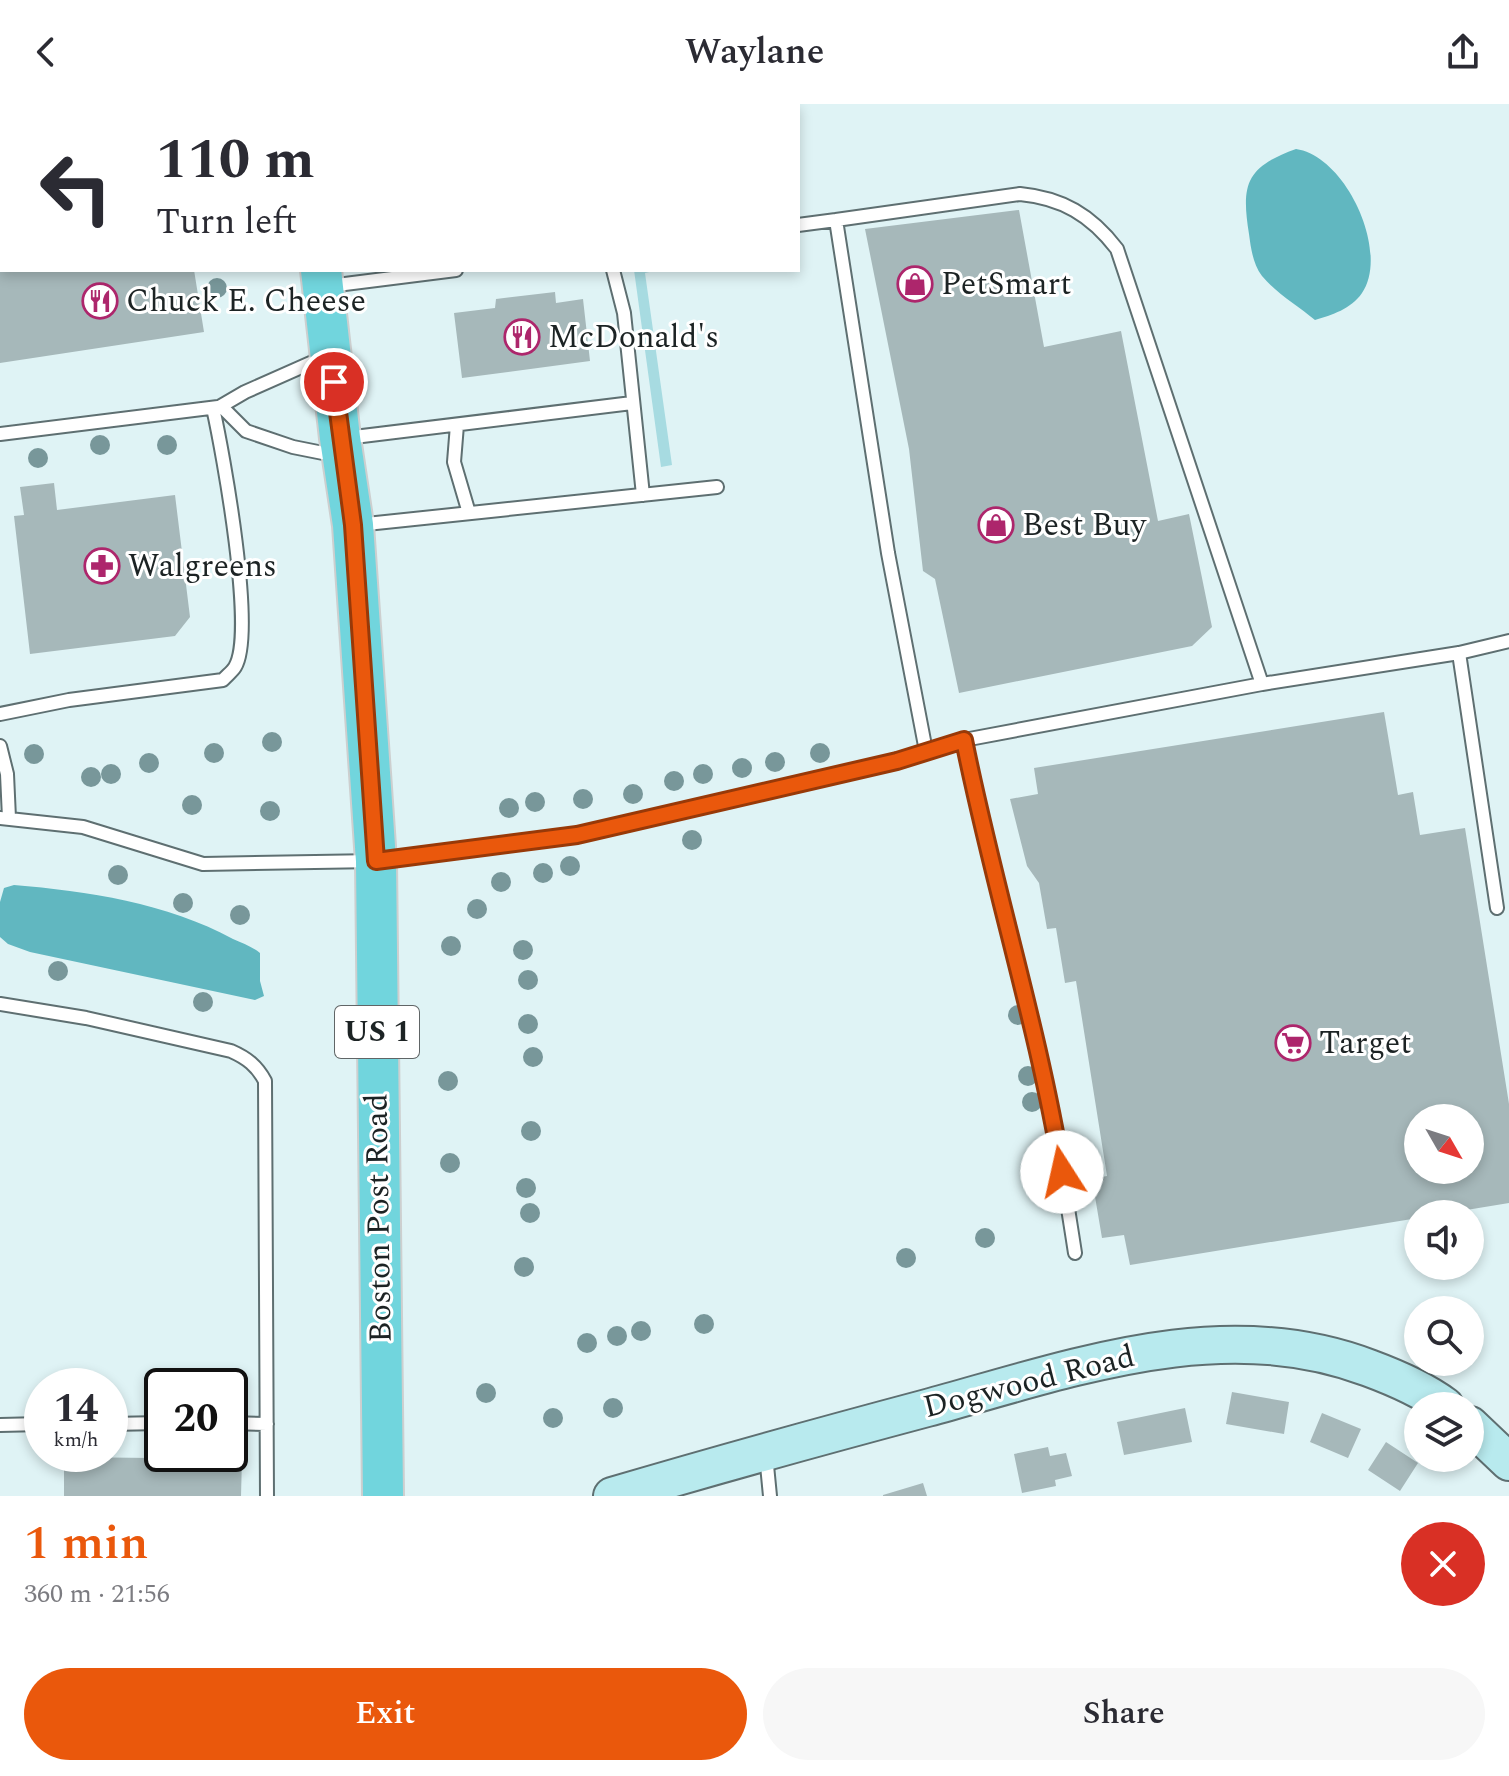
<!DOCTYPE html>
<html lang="en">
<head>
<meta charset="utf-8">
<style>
  body { margin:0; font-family:Spectral,serif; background:#f7f7f7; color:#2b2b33; height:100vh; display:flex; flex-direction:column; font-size:30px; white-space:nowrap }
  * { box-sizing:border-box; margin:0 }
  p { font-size:26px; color:#7c7c81 }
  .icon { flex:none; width:44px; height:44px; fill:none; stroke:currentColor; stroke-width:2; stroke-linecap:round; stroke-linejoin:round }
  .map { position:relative; height:1392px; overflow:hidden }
  .details { display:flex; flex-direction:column; background:#fff; flex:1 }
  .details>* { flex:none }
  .banner { position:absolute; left:0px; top:0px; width:800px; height:168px; box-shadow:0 4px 12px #0003; background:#fff; color:#2b2b33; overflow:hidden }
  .needle { width:52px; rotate:129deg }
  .fabs { position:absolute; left:1404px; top:1000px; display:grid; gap:16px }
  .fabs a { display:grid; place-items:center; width:80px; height:80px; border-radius:50%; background:#fff; box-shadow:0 4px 12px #0003; font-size:40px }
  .speed { position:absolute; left:24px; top:1264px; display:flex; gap:16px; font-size:40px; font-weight:700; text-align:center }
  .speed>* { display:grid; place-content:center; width:104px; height:104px; border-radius:50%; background:#fff; box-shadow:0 4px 12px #0003; line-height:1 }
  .speed small { font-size:20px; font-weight:400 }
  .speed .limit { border:4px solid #111; border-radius:12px; background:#fff; color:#111 }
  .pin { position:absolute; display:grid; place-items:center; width:68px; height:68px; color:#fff; margin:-34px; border:4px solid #fff; border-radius:50%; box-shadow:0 2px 8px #0007 }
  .me { position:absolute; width:88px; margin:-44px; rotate:350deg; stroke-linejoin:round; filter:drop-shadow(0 0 6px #0008) }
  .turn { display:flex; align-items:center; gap:28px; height:168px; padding:0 24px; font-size:36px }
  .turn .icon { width:104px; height:104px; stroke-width:2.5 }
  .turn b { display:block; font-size:56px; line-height:68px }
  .round { display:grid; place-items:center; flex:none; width:84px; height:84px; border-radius:42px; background:#f7f7f7 }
  .summary { display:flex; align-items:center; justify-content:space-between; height:136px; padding:0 24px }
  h1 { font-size:48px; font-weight:600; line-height:60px; color:#ea580c }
  .action { display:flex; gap:16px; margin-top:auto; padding:16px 24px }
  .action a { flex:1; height:92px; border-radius:48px; background:#ea580c; color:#fff; font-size:32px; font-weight:600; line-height:92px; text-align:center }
  .action a+a { background:#f7f7f7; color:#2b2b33 }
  header { display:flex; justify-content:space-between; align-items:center; height:104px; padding:0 24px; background:#fff; font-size:36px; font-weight:600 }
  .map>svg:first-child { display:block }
  .green { fill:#a7dbe1 }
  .water { fill:#61b7c0 }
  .building { fill:#a6b8ba; fill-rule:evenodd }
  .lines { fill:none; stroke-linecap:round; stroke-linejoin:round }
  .lane-casing { stroke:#5e6f71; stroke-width:16 }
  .secondary-casing { stroke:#5e6f71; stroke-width:40 }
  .primary-casing { stroke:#cdcfcf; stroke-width:44 }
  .lane { stroke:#fff; stroke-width:12 }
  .secondary { stroke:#b8eaee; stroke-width:36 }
  .primary { stroke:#71d5dd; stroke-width:40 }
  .tree { fill:#78979a }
  .route-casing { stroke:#983908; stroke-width:20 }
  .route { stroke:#ea580c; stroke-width:14 }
  .labels { text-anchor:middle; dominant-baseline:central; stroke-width:6; stroke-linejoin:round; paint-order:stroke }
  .shield { fill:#fff; stroke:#606566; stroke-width:2 }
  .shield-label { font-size:30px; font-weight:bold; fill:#1c2324 }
  .poi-label { font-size:32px; fill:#1c2324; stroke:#fff; text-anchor:start }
  .street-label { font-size:32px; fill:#1c2324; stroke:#fff }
</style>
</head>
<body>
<header><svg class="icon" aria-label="back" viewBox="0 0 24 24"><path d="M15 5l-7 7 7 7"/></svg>Waylane<svg class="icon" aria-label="share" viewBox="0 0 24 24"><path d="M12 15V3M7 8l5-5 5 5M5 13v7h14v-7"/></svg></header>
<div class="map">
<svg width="1509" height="1392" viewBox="0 0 1509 1392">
  <rect width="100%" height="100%" fill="#dff3f5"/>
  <path class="green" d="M634,166H658L645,169L672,361L661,363Z"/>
  <path class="water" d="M1296,45C1346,52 1390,148 1362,189C1351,205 1332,211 1315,216C1298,202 1276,189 1262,172C1253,160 1251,145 1249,130C1241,80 1246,63 1296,45Z
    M14,781C87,787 167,799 233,835C242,839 253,843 260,849V877L264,892L255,896L30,848L8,840L0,833V798L4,784Z"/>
  <path class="building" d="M1019,106L1044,243L1121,227L1158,417L1189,410L1212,523L1192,542L959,589L935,475L923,467L909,345L865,125Z
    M0,166H194L204,228L0,259Z
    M555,188L556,199L583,195L590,257L462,274L454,209L495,204L496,195Z
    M54,379L57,406L175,391L190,513L175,532L30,550L14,412L24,411L20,383Z
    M1384,608L1398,691L1413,688L1420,731L1465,724L1509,1000V1099L1442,1110H1418V1114L1130,1161L1124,1131L1102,1134L1092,1075L1107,1072L1076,877L1065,879L1056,824L1047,825L1039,779L1027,762L1010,695L1038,690L1034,664ZM1418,1014H1470V1066H1418Z
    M1232,1288L1289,1298L1284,1330L1226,1320Z
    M1185,1304L1192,1338L1124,1351L1117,1318Z
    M1322,1309L1361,1325L1348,1354L1310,1338Z
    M1386,1338L1418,1359L1400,1387L1368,1366Z
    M1048,1343L1050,1352L1066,1349L1072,1372L1055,1376L1056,1382L1022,1389L1014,1350Z
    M64,1353L242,1355L241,1392H64Z
    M923,1379L927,1392H883V1391Z"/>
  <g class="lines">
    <defs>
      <path id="lane" d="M480,0V2
        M682,0L683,2
        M836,116L1020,90C1062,94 1091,111 1117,145L1262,580
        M798,121L836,116L888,449L926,647
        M613,166L624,209L643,391
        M329,182L456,166
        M324,253L245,288L221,302L246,327L293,343L338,352
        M457,321L454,358L469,409
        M0,330L218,303
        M346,334L632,299
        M357,421L717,383
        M1459,549L1497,804
        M0,610L69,596L223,576C226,572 232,568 235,563C256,529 223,349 213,304
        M964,636C985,738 1014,837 1037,938C1053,1008 1064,1078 1075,1149
        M0,642L7,670L9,714
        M0,714L83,723L203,760L376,757L577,731L897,657L964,636L1262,580L1459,549L1509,537
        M0,900L86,914L231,947C247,954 257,962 265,977L267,1392
        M230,1319L267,1320
        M110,1320L162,1319
        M0,1321L42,1320
        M766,1351L770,1392"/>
      <path id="secondary" d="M1470,1321L1509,1358
        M612,1392C717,1361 822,1332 927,1304C1070,1265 1223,1208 1369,1264C1396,1274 1422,1285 1445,1302"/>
      <path id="primary" d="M298,0V2
        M321,166L340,334L353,421L376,757L383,1392"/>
    </defs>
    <use href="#lane" class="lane-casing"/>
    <use href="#secondary" class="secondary-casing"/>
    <use href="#primary" class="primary-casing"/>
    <use href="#lane" class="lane"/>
    <use href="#secondary" class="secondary"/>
    <use href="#primary" class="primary"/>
  </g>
  <g class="tree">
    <circle cx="217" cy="184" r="10"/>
    <circle cx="100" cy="341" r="10"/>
    <circle cx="167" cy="341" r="10"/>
    <circle cx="38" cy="354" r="10"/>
    <circle cx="272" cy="638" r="10"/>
    <circle cx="214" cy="649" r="10"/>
    <circle cx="820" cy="649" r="10"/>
    <circle cx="34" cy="650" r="10"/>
    <circle cx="775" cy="658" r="10"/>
    <circle cx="149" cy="659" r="10"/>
    <circle cx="742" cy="664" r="10"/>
    <circle cx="111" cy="670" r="10"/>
    <circle cx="703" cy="670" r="10"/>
    <circle cx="91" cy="673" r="10"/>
    <circle cx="674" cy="677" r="10"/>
    <circle cx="633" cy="690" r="10"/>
    <circle cx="583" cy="695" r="10"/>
    <circle cx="535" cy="698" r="10"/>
    <circle cx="192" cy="701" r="10"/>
    <circle cx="509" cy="704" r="10"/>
    <circle cx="270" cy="707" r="10"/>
    <circle cx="692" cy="736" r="10"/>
    <circle cx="570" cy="762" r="10"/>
    <circle cx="543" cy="769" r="10"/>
    <circle cx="118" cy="771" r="10"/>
    <circle cx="501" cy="778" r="10"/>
    <circle cx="183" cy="799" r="10"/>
    <circle cx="477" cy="805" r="10"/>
    <circle cx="240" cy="811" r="10"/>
    <circle cx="451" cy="842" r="10"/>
    <circle cx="523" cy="846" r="10"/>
    <circle cx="58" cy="867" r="10"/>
    <circle cx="528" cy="876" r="10"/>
    <circle cx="203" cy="898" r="10"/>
    <circle cx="1018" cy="911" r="10"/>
    <circle cx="528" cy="920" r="10"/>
    <circle cx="533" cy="953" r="10"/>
    <circle cx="1028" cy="972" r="10"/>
    <circle cx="448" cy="977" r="10"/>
    <circle cx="1032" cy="998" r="10"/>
    <circle cx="531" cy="1027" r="10"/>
    <circle cx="450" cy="1059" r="10"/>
    <circle cx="1042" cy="1061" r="10"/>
    <circle cx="526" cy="1084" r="10"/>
    <circle cx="530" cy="1109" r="10"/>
    <circle cx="985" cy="1134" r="10"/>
    <circle cx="906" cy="1154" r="10"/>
    <circle cx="524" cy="1163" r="10"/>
    <circle cx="704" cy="1220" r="10"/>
    <circle cx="641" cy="1227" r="10"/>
    <circle cx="617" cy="1232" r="10"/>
    <circle cx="587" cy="1239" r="10"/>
    <circle cx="486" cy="1289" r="10"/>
    <circle cx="613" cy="1304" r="10"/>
    <circle cx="553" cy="1314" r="10"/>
  </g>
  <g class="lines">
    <defs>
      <path id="route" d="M334,278L353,421L376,757L577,731L897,657L964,636C993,781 1038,922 1062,1068"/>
    </defs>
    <use href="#route" class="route-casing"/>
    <use href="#route" class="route"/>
  </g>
  <defs>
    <symbol id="shop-ring" viewBox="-11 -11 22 22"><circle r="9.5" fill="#fff" stroke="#ad266c" stroke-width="1.5"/><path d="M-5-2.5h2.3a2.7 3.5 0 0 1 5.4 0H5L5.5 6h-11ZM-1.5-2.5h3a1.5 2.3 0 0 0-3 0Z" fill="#ad266c"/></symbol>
    <symbol id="restaurant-ring" viewBox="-11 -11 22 22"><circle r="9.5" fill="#fff" stroke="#ad266c" stroke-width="1.5"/><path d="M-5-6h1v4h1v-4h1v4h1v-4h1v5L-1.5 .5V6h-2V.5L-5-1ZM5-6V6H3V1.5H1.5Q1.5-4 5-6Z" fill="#ad266c"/></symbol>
    <symbol id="pharmacy-ring" viewBox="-11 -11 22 22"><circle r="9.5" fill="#fff" stroke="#ad266c" stroke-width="1.5"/><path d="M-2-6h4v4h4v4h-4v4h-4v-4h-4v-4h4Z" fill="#ad266c"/></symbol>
    <symbol id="supermarket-ring" viewBox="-11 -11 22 22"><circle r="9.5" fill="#fff" stroke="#ad266c" stroke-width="1.5"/><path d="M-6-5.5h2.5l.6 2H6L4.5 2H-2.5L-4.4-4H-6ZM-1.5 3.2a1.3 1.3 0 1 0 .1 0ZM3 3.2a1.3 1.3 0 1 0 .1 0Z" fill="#ad266c"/></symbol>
  </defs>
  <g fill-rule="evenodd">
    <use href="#shop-ring" x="895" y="160" width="40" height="40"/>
    <use href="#restaurant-ring" x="80" y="177" width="40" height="40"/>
    <use href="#restaurant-ring" x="502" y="213" width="40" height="40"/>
    <use href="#shop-ring" x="976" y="401" width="40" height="40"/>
    <use href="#pharmacy-ring" x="82" y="442" width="40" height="40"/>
    <use href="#supermarket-ring" x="1273" y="919" width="40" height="40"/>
  </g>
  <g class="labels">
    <rect class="shield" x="335" y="902" width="84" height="52" rx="6"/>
    <g class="shield-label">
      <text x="377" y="928">US 1</text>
    </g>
    <g class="poi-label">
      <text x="941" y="180">PetSmart</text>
      <text x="126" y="197">Chuck E. Cheese</text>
      <text x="548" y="233">McDonald's</text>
      <text x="1022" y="421">Best Buy</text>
      <text x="128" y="462">Walgreens</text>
      <text x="1319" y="939">Target</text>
    </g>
    <g class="street-label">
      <text transform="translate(379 1114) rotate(-91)">Boston Post Road</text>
      <text transform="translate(1029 1278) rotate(-14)">Dogwood Road</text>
    </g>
  </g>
</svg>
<div class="fabs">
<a><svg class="needle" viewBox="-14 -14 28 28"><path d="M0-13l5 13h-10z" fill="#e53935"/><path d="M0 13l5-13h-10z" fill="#7c7c81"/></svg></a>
<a><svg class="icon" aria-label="sound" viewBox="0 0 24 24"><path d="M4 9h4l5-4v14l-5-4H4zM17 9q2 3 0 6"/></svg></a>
<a><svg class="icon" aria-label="search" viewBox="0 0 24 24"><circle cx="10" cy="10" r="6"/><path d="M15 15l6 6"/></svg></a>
<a><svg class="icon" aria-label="layers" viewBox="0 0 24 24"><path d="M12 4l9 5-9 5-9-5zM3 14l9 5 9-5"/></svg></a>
</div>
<div class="speed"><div>14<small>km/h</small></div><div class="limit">20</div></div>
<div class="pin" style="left:334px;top:278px;background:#d93025"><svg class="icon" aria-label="arrive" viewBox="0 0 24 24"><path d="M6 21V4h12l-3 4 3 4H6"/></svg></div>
<svg class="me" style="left:1062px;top:1068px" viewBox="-20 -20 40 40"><circle r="19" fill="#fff"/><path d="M0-13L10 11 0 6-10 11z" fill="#ea580c"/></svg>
<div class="banner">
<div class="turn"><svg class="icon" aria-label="left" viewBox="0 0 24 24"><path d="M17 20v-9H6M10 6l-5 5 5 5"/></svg><div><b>110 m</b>Turn left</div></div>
</div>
</div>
<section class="details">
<div class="summary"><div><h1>1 min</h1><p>360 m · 21:56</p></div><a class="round" style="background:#d93025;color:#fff"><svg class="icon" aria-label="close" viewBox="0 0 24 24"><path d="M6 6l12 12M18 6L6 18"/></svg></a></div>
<div class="action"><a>Exit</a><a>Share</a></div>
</section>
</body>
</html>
